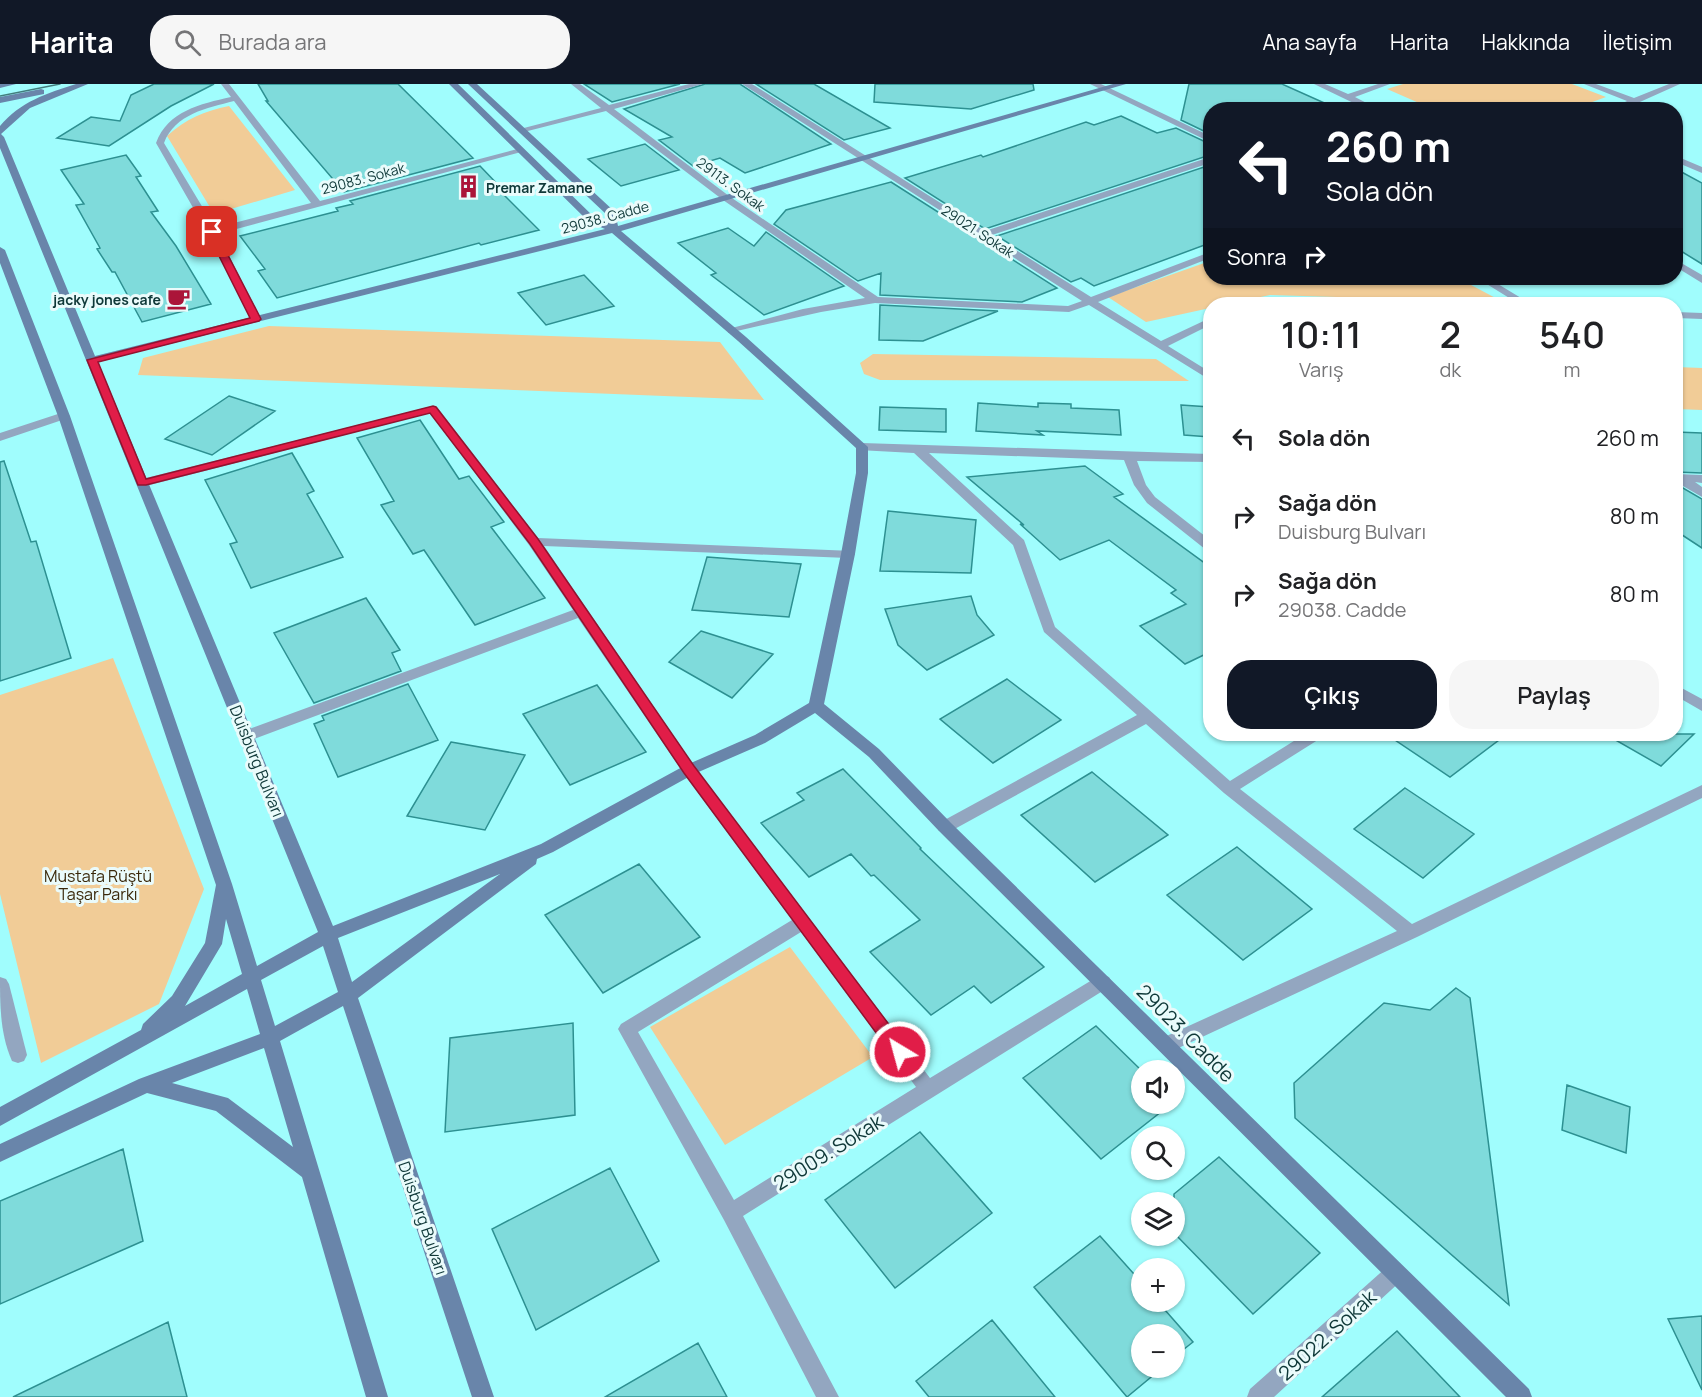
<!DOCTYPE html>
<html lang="tr">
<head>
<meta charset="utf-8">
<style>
  body { margin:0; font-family:Manrope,sans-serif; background:#f6f6f6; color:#202124; height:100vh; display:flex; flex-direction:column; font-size:22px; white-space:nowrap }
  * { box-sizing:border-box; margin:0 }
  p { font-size:20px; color:#757577 }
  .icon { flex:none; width:33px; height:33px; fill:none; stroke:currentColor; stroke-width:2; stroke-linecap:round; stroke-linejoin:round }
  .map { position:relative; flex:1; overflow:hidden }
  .side { position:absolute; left:1203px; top:213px; width:480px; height:444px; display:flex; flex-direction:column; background:#fff; border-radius:24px; box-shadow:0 2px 4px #0004 }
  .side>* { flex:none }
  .hud { position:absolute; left:1203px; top:18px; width:480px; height:183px; border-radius:24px; box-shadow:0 2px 4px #0004; background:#111827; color:#fff; overflow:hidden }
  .buttons { position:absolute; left:1131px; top:976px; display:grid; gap:12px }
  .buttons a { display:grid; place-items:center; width:54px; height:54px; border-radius:50%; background:#fff; box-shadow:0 2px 4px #0004; font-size:30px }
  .pin { position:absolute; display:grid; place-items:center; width:51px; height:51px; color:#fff; margin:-26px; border-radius:12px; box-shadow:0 3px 9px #0006 }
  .me { position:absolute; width:66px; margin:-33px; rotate:323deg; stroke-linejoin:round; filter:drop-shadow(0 0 4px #0008) }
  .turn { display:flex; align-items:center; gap:21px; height:126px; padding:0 24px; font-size:27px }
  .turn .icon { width:78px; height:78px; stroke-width:2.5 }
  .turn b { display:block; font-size:42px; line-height:51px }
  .then { display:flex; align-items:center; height:57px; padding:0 24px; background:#0003; gap:12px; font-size:22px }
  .eta { display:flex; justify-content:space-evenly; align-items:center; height:102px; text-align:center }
  .eta b { font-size:36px; font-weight:600; line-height:42px }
  .cta { display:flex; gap:12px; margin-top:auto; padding:12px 24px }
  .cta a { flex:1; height:69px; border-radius:24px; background:#111827; color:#fff; font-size:24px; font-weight:600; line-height:69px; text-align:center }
  .cta a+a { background:#f6f6f6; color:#202124 }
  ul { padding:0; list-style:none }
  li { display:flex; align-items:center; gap:18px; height:78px; padding:0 24px }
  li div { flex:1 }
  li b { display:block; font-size:22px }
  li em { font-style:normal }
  header { display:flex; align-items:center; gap:36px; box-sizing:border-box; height:84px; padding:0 30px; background:#111827; color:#fff }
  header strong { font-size:28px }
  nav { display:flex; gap:33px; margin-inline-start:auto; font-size:21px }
  .search { width:420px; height:54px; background:#f6f6f6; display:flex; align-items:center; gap:15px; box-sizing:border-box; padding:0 21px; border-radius:24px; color:#757577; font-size:22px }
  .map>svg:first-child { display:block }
  .green { fill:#f1cc97 }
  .building { fill:#7fdbdb; stroke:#2d9091; stroke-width:1.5 }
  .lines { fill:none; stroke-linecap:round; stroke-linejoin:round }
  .lane { fill:#93a6c0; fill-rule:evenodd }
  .street { fill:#93a6c0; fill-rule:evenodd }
  .secondary { fill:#6985aa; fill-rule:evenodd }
  .tram { stroke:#427d7d; stroke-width:1.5 }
  .route { fill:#e11d48; stroke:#92132f; stroke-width:1.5 }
  .labels { text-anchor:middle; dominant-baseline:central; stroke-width:6; stroke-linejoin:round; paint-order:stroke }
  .far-street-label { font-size:14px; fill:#0f3838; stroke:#eafbfb }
  .far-poi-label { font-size:14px; font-weight:bold; fill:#0f3838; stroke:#eafbfb; text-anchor:start }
  .street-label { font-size:16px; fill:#0f3838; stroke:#eafbfb }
  .park-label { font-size:16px; fill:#3a280a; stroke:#eafbfb }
  .near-street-label { font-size:20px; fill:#0f3838; stroke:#eafbfb }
</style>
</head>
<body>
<header>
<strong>Harita</strong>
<div class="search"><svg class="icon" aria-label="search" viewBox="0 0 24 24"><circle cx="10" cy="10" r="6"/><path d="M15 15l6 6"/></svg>Burada ara</div>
<nav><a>Ana sayfa</a><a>Harita</a><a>Hakkında</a><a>İletişim</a></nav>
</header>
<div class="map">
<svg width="1702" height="1313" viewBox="0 0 1702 1313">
  <rect width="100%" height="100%" fill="#a0fdfd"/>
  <path class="green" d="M1403,0H1572L1606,13L1573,25L1435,26L1387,5Z
    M229,22L295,106L214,130L167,52C186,35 204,27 229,22Z
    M1210,177V194H1458L1503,218L1270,211L1227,220H1210V224L1146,238L1108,213Z
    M269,242L720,258L764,316L138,291L143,274Z
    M873,270L1156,275L1189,297L880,296L864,290L860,279Z
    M1676,283L1702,284V326L1676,325Z
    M113,574L204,805L159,920L41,979L0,810V611Z
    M790,863L873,973L725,1061L650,943Z"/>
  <path class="building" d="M154,0H214L171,22L109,62L57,54L91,33L120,37L131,11Z
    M258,0H398L473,74L344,108L266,17H268Z
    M584,0H680L612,18Z
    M705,0H740L831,60L745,89L720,74L693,82L659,56L672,53L624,25Z
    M756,0H814L890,44L844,56Z
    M875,0H1033L1034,6L971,25L874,18Z
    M1189,0H1282L1340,26H1210V50L1181,36Z
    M1121,32L1157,49L1176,44L1210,60V71L985,145L905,94L981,71L983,73L1086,38L1094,41Z
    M645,60L679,86L621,102L588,75Z
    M126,71L141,92L136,93L158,127L151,128L176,162L211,220L142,238L115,188H112L97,165L100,164L76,121L84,120L61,86Z
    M1210,81V159L1094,202L1081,194L1071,198L997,152Z
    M480,82L503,106L501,108L539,146L481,161L479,159L277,214L258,187L265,185L240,152L338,127L336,124L353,120L350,117Z
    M1676,85L1702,99V180L1676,164Z
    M891,98L1057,204L1022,218L880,211L881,189L858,197L774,140L786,126Z
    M728,144L754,162L766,148L844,202L764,231L711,191L716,189L678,159Z
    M584,191L614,222L546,241L518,209Z
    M880,221L998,227L923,257L879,256Z
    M229,312L275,327L212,371L165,355Z
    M978,319L1038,323V319L1071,320V324L1119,326L1121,351L1037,347L1043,351L976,347Z
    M1181,321L1210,323V353L1184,351Z
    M880,323L946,325V348L879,346Z
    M420,336L459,395L469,392L504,438L491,443L545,514L475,541L424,466L413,470L381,421L394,417L357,354Z
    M1676,348L1702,349V389L1676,388Z
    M292,369L314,407L307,410L343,473L251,504L230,460L237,458L205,396Z
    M4,377L31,458L36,457L71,574L0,597V378Z
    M1085,382L1123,410L1114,413L1210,483V568L1185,580L1140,542L1186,520L1171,509L1176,506L1109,456L1060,476L1020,440L1024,441L967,393Z
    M1676,400L1702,415V464L1676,447Z
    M888,427L976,436L971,489L880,487Z
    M707,473L801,480L789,533L692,526Z
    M971,512L977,531L994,551L927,586L898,561L885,525Z
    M366,514L400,566L392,569L401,587L314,619L274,549Z
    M701,547L773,570L732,614L669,578Z
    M1007,595L1061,636L993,679L940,635Z
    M408,600L438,656L338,693L314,640L324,636L322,632Z
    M597,601L646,668L570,701L523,630Z
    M1386,650H1507L1450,693Z
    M1605,650H1694L1661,682Z
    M451,658L525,671L485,746L407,732Z
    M843,685L921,764L920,765L1044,883L991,919L974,902L931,931L870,868L920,836L874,791L871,792L851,770L809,793L761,739L804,716L797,709Z
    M1092,688L1168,751L1095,798L1021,731Z
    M1405,704L1474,750L1423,794L1354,745Z
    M1237,763L1312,825L1243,876L1167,811Z
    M639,780L700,853L603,909L545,831Z
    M1456,904L1470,914L1509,1221L1295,1034L1294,999L1384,919L1430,926Z
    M573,939L575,1031L445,1048L450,954Z
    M1096,942L1142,987V1020H1171L1101,1075L1023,994Z
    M1567,1001L1630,1023L1626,1069L1562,1046Z
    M920,1048L992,1129L895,1204L825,1116Z
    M123,1065L143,1157L0,1220V1117Z
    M1219,1073L1320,1169L1253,1230L1174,1149V1110Z
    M610,1084L659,1177L536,1246L492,1145Z
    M1100,1152L1142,1199V1218H1158L1193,1258L1174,1273V1251H1142V1284H1162L1127,1313L1034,1203Z
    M1702,1232V1306L1668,1235Z
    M992,1236L1055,1313H929L916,1297Z
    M168,1238L187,1313H13Z
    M1397,1247L1460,1313H1322Z
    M698,1259L727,1313H605Z"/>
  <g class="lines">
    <path class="lane" d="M0,893L6,895L9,900L27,971L24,977L18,979L12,977C0,950 0,921 0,893Z"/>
    <path class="street" d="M221,0H229L320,117L521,64L525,67L218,150L261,235L256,238L251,235L207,148L156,59C168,27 200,20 231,13ZM234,17L311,119L215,144L164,59C175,30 207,24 234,17Z
      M571,0H580L609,21L689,0H703L614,25L729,112L878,213L1068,222L1082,217L742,0H752L985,147L1210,73V79L992,151L1091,213L1210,168V174L1098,218L1161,257L1210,234V241L1168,262L1210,288V296L1089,221L1069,228L875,219L821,228L728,249V245L803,225L865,214L723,116L606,27L520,49V45L601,24Z
      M1090,0H1101L1210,52V58Z
      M1314,0H1325L1348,10L1378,0H1390L1355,13L1380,26H1368Z
      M1584,0H1596L1634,14L1669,0H1680L1622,26H1609L1627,17Z
      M1676,72L1702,83V89L1676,78Z
      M1676,176L1702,191V199L1676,183Z
      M1477,194H1488L1531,220H1519Z
      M1676,228L1702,229V235L1676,234Z
      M433,322L437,323L538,454L853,467L855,470L853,473L848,474L544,462L694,682L930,994L1097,893L1103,891L1109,893L1112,898L1109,903L743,1132L839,1313H816L724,1136L618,945L621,940L792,836L684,690L578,534L251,656H241L239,652L241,648L573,526L529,461L430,329L142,403L136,399L138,396ZM801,848L916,1003L734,1116L638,948Z
      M64,328L70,332L68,334L0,357V349Z
      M862,359L1210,370V378L1137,377L1146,401L1155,413L1210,456V466L1205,465L1147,419L1134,401L1124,376L929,369L1024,456L1055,543L1230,697L1305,650H1323L1321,654L1240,705L1412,840L1702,701V714L1417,853L1172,967L1166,969L1160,967L1157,961L1160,955L1397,847L1224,709L1146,640L951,747H939L937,743L939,739L1137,631L1044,548L1013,461L914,369L858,366V360Z
      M1676,390L1702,391V399L1695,398L1702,403V413L1676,398Z
      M1676,601L1702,615V627L1676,612Z
      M1395,1179L1402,1182L1405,1189L1402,1196L1274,1313H1247L1250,1305L1388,1182Z"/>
    <path class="secondary" d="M0,0H16L0,4Z
      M76,0H88L30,24L1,50L4,53L95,272L605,145L589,138L449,0H458L595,134L608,140L607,131L468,0H477L615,128L618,142L1113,0H1126L621,147L746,253L868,363V389L855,470L824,620L879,665L951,739L1529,1305L1532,1313H1506L939,747L869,673L815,629L765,659L694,690L553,768L537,775L536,780L358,914L494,1313H472L343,922L280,957L388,1313H366L302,1093L216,1027L147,1009L0,1078V1060L139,995L260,950L247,905L0,1042V1023L141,946L143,940L172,912L205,859L216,801L58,332L0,179V163L5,166L70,332L232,800L257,882L318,848L0,64V42C20,18 47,9 76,0ZM612,149L738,257L856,364V389L841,470L809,619L755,651L684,682L541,760L333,842L98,278ZM500,790L352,898L338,854ZM226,835L242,890L185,922L222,860ZM323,862L338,908L275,942L261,896ZM264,964L293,1063L228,1014L172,999Z
      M41,5L44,6V10L0,19V13Z"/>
    <path class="tram" d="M0,12L60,0"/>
  </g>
  <path class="route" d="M209,146L216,148L261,235L259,237L98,278L146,395L433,322L436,323L538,455L694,682L906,963L908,968L906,973L900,975L894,973L684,689L530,460L430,329L146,401H138L87,276L250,234L207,148Z"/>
  <defs>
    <symbol id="building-bare" viewBox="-9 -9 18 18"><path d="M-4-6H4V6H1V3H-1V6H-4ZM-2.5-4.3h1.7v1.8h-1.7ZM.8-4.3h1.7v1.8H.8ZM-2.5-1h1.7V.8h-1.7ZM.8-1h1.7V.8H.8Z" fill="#ab1539" stroke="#eafbfb" stroke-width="2.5" paint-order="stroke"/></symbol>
    <symbol id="cafe-bare" viewBox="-9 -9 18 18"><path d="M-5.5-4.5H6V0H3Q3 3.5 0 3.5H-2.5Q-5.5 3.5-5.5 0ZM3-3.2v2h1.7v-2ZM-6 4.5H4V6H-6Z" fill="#ab1539" stroke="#eafbfb" stroke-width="2.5" paint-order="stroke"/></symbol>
  </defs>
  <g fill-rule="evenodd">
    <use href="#building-bare" x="452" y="86" width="33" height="33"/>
    <use href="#cafe-bare" x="162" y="198" width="33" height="33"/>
  </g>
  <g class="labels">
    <g class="far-street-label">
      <text transform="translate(363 94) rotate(-15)">29083. Sokak</text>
      <text transform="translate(731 100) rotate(36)">29113. Sokak</text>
      <text transform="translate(605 133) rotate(-15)">29038. Cadde</text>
      <text transform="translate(978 147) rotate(33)">29021. Sokak</text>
    </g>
    <g class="far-poi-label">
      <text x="486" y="103">Premar Zamane</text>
      <text x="161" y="215" text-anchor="end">jacky jones cafe</text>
    </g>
    <g class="street-label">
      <text transform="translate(257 677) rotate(68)">Duisburg Bulvarı</text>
      <text transform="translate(423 1134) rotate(71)">Duisburg Bulvarı</text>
    </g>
    <g class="park-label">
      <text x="98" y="792">Mustafa Rüştü<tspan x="98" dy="18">Taşar Parkı</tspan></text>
    </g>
    <g class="near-street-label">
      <text transform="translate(1186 949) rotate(45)">29023. Cadde</text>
      <text transform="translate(828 1068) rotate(-32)">29009. Sokak</text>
      <text transform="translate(1327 1251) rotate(-42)">29022. Sokak</text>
    </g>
  </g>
</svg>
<div class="buttons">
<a><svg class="icon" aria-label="sound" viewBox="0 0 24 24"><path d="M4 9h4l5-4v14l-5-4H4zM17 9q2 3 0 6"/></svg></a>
<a><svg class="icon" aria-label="search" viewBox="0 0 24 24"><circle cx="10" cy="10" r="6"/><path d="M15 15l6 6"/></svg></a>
<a><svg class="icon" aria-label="layers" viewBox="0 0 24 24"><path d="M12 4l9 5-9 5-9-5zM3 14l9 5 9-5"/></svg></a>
<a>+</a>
<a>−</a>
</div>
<div class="pin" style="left:212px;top:148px;background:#d93025"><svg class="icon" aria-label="arrive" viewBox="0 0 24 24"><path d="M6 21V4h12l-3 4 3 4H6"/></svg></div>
<svg class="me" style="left:900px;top:968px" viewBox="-20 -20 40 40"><circle r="17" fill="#e11d48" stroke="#fff" stroke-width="3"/><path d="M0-11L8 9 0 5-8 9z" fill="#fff"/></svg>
<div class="hud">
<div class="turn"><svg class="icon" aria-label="left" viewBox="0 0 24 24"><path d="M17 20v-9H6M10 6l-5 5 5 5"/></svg><div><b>260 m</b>Sola dön</div></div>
<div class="then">Sonra<svg class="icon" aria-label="right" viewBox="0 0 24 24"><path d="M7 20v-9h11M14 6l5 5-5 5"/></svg></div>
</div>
<section class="side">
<div class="eta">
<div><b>10:11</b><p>Varış</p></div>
<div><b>2</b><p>dk</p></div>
<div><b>540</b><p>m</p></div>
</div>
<ul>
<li><svg class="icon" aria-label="left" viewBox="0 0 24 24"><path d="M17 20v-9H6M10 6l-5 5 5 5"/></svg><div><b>Sola dön</b></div><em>260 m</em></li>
<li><svg class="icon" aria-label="right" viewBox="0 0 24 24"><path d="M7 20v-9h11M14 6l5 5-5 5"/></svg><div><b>Sağa dön</b><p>Duisburg Bulvarı</p></div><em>80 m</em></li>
<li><svg class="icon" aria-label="right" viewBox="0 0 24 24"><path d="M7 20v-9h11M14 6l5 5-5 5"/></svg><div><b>Sağa dön</b><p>29038. Cadde</p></div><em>80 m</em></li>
</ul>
<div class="cta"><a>Çıkış</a><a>Paylaş</a></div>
</section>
</div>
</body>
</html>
